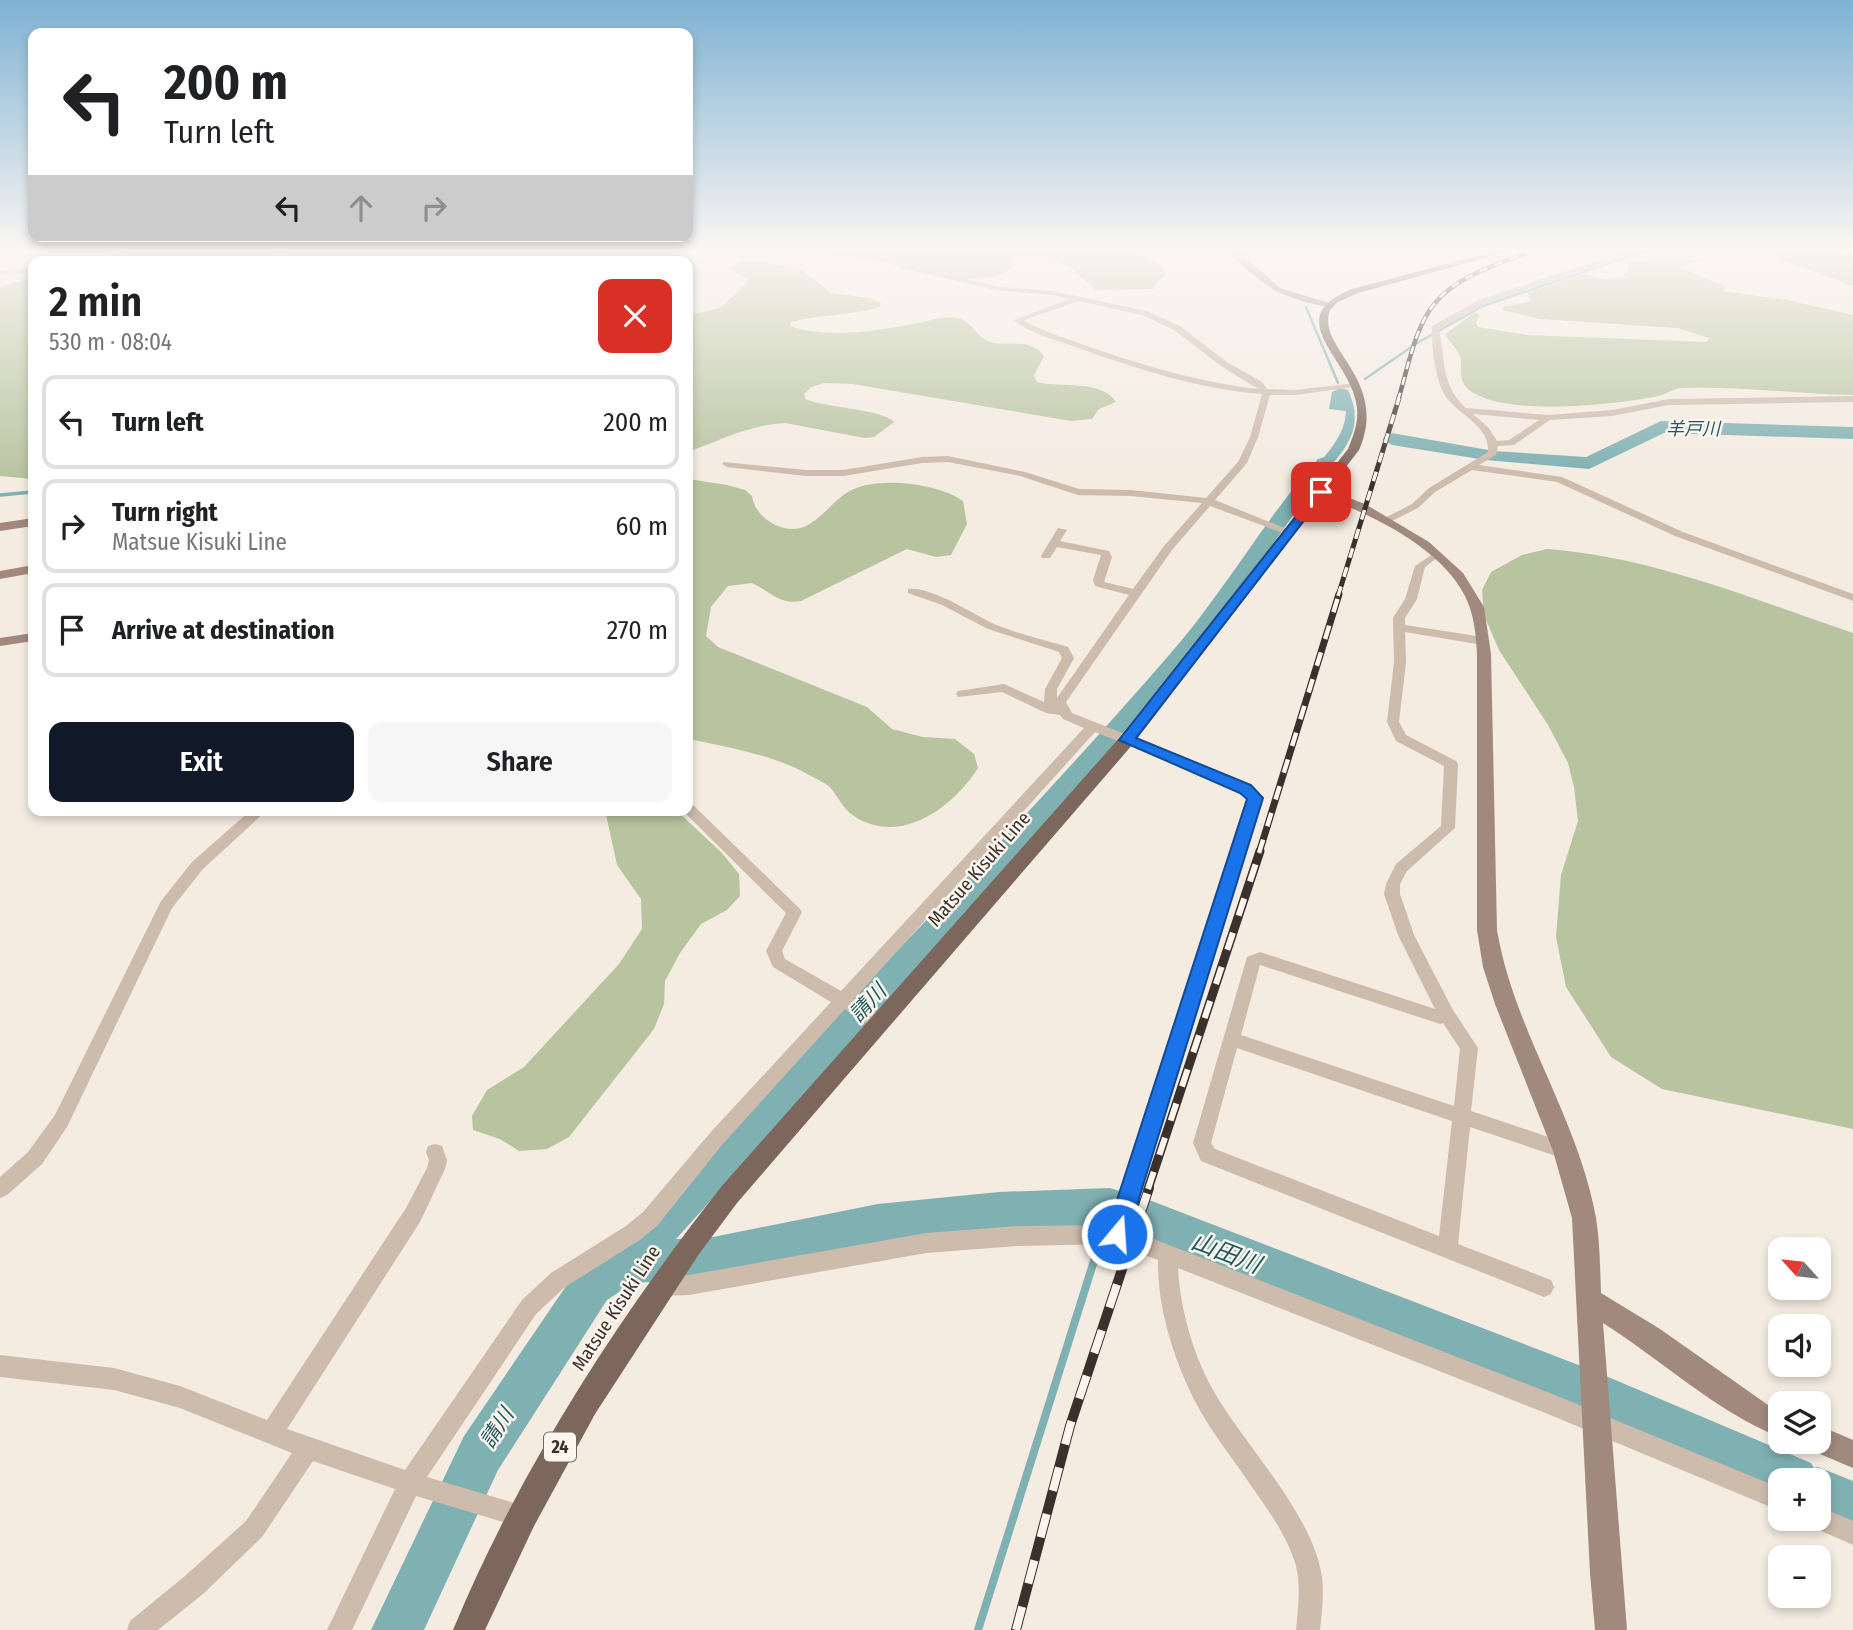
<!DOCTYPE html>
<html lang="en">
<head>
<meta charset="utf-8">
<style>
  body { margin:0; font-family:"Fira Sans Condensed","Noto Sans JP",sans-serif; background:#f6f6f6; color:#202124; height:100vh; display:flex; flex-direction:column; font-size:26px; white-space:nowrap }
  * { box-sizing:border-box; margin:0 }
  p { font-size:23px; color:#757577 }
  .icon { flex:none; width:38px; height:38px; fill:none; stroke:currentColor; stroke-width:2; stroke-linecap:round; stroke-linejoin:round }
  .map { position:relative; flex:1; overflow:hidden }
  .side { position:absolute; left:28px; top:256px; width:665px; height:560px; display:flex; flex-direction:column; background:#fff; border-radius:14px; box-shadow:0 4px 10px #0003 }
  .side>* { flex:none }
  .banner { position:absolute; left:28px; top:28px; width:665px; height:214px; border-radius:14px; box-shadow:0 4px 10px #0003; background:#fff; color:#202124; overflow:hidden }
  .needle { width:46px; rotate:297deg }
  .tools { position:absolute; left:1768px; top:1237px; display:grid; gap:14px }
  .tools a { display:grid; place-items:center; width:63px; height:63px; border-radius:14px; background:#fff; box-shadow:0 4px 10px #0003; font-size:35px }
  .pin { position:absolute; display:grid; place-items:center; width:60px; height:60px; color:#fff; margin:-30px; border-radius:14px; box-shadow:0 4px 10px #0006 }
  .me { position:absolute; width:77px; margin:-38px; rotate:18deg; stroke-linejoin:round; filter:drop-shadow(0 0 5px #0008) }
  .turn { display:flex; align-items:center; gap:24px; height:147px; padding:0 21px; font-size:32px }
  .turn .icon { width:91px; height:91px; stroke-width:2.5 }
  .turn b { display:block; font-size:49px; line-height:60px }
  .lanes { display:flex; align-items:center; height:66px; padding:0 21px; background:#0003; justify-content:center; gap:35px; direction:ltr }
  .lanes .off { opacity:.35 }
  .round { display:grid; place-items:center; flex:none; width:74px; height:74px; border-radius:14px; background:#f6f6f6 }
  .headline { display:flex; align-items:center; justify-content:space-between; height:119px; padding:0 21px }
  h1 { font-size:42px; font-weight:600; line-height:52px }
  .primary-button { display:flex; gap:14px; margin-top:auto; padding:14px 21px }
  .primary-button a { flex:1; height:80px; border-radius:14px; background:#111827; color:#fff; font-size:28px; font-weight:600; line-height:80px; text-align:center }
  .primary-button a+a { background:#f6f6f6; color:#202124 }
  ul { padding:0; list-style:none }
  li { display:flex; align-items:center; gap:21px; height:94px; margin:0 14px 10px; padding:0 7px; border:4px solid #e0e0e0; border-radius:14px }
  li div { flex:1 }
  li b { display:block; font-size:26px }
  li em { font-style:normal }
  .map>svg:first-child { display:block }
  .green { fill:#b8c4a0 }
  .water { fill:#7fb0b2 }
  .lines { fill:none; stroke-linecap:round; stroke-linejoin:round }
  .stream-far2 { stroke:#7fb0b2; stroke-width:2.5 }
  .stream-far1 { stroke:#7fb0b2; stroke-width:3.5 }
  .stream { stroke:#7fb0b2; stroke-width:8 }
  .river { fill:#7fb0b2; fill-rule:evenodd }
  .street { fill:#cdbbac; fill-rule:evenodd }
  .secondary { fill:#a18a7d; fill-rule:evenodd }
  .primary { fill:#7d675c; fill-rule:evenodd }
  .rail-far4-casing { stroke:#3b302b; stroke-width:4.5 }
  .rail-far3-casing { stroke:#3b302b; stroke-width:5 }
  .rail-far2-casing { stroke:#3b302b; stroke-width:7 }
  .rail-far1-casing { stroke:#3b302b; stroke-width:9 }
  .rail-casing { stroke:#3b302b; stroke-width:10 }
  .rail-far4 { stroke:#fbf5ee; stroke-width:2.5; stroke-dasharray:8; stroke-linecap:butt }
  .rail-far3 { stroke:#fbf5ee; stroke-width:3.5; stroke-dasharray:10; stroke-linecap:butt }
  .rail-far2 { stroke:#fbf5ee; stroke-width:4.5; stroke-dasharray:14; stroke-linecap:butt }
  .rail-far1 { stroke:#fbf5ee; stroke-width:6; stroke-dasharray:18; stroke-linecap:butt }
  .rail { stroke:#fbf5ee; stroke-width:8; stroke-dasharray:24; stroke-linecap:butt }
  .route { fill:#1a73e8; stroke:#114b97; stroke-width:2 }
  .labels { text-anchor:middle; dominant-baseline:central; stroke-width:5; stroke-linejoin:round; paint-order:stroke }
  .far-water-label { font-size:18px; font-style:italic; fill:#1f5a5e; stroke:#fbf5ee }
  .shield { fill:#fbf5ee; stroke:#756b66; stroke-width:2 }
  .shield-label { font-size:18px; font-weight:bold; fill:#3b302b }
  .street-label { font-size:19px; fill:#3b302b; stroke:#fbf5ee }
  .water-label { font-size:21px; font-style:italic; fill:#1f5a5e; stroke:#fbf5ee }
  .near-water-label { font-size:24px; font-style:italic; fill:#1f5a5e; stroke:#fbf5ee }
</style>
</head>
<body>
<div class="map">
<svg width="1853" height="1630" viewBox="0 0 1853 1630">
  <rect width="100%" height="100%" fill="#f4ebe1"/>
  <path class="green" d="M136,249H269L275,252L304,249H669L695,258L689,262L632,256L602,261H96Z
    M865,249H1095L1135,255L1162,265L1165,275L1157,282L1154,289L1096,290L1070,267L1038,255L1016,256L1012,268C969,296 910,264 866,254Z
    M1783,249L1853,255V286L1779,259L1776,254Z
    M1658,258L1703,259L1683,265L1682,268L1720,284L1726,287L1723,291L1787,300L1853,315V395C1796,394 1740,386 1683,388C1674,388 1667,394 1658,396C1617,405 1503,417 1469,390C1457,380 1463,368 1460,356C1458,349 1448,341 1445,334L1474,313L1480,314L1476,323L1478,327L1527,335L1707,342L1709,338L1678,328L1540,319L1502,310L1503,307L1531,301L1528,293L1583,274L1605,279L1626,278L1623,274L1629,271L1627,268L1631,263Z
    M740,261H759L802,270L831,293L869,298L881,303L879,307C850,316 820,314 791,322L790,326C827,339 875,331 913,324C927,322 941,316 956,318C974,321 976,340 994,343C1014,346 1029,338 1044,356L1034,375L1037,382C1059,388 1102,379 1116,402L1099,409L1092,419L1071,421L853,384L824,383L811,387L804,394L805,399C827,408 882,409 894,422L874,437L865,438L785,423C750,425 720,440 688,452V315L720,308L747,283V278L730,270Z
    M33,277V479L0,476V287Z
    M688,479L727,485L745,490L752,496C755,519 785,536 806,526C821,519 833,501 848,492C874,475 939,483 963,501L967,524L951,555L936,557L907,549L801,601C779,605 771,592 752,583L728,586L711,607L706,636L718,647L867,707L892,729L923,737L955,739L974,754L978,768C954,806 903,845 857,818C845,811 841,802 833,791C829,784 818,780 811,776C774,755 735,749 694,740L688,742Z
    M1547,549C1653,557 1753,599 1853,633V1129L1662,1089L1611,1057L1566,987L1556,937L1561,875L1578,821L1574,787L1568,763L1548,725L1499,650L1484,615L1482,590L1491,572L1522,555Z
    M605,810H676L722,853L739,874L740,896L727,910L701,924L680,953L665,981L664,1004L654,1029L569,1137L547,1149L519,1151L500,1139L473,1130L472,1116L487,1090L524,1067L619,964L642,929L641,899L617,865Z"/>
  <path class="water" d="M1340,388L1348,390C1370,437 1334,460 1305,493L1292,490C1313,468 1345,443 1346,411L1329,409L1332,392Z"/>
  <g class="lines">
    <path class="stream-far2" d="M1306,307L1338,383
      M1365,379L1417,343L1483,306L1651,249"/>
    <path class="stream-far1" d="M0,495L33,492"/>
    <path class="stream" d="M1106,1218L1110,1208
      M978,1630L1098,1248"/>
    <path class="river" d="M1661,421L1853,427V439L1664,433L1589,469L1486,460L1392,445L1382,439L1392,433L1494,451L1586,457Z
      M1325,457L1335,463L1294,514L1189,663L995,886L676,1239L713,1237L878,1204L999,1192L1110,1188L1149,1200L1594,1371L1811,1463L1814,1468L1818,1467L1853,1481V1531L1818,1516V1480H1780V1498L1585,1413L1149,1240L1110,1228L999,1232L878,1244L713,1279L633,1283L607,1300L498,1470L424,1630H371L464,1436L577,1270L611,1247C799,1051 992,859 1170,654C1224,592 1264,520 1318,459Z"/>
    <path class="street" d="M115,249H127L87,261H76Z
      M783,249H809L883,257L909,266L996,286L1053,291L1147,311L1180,326L1227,362L1262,382L1267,389L1295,390L1357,383L1358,385L1354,387L1295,395H1270L1258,437L1247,463L1215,500L1292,531L1283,533L1210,506L1172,550L1066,702L1072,713L1231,776L1251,787L1263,798L1128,1229L1550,1393L1780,1488V1511L1548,1414L1178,1268C1180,1308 1193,1354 1213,1390C1244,1445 1313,1514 1322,1577C1324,1595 1322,1612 1320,1630H1296C1298,1609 1301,1587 1296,1566C1287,1533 1262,1502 1243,1474C1227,1451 1209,1428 1196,1403C1174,1361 1157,1307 1158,1260L1117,1244L1017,1246L926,1253L689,1295L661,1296L654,1293L651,1286L654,1279L661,1276L689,1275L926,1233L1017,1226L1110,1225L1249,799L1242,793L1195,771L1095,732L854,999L886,1017L888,1022L886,1027C872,1031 856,1016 845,1009L722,1145L657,1226L640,1240L565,1287L536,1314L427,1477L531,1508L535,1516L531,1524L523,1528L416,1496L352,1630H327L395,1489L313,1461L262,1537L203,1594L158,1630H127L130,1621L185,1576L246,1521L292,1453L180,1408L114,1390L0,1377V1355L114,1368L180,1386L267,1420L406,1208L427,1168L429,1160L426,1152L428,1146L435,1144L442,1146L447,1160L445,1169L420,1222L287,1429L405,1470L522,1300L551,1273L626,1226L643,1212L710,1133L831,1002L773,967L766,951L786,913L683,811L688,810V803L693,805L799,908L802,912L782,951L785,959L841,991L1084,728L1063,719L1060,715L1046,713L1002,692L958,697L956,694L958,691L1004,684L1044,702L1045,689L1062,658L1059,652L988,629L942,605L908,593V589C931,586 973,614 994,624C1018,634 1044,640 1068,647L1074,658L1057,689V698L1129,595L1095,586L1093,580L1101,555L1057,547L1050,558H1042L1041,556L1058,528L1067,530L1060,541L1109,551L1112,557L1104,582L1133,589L1164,546L1202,503L1131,496L1078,495L1020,476L948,462L922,463L843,476H806L727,467L722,464L724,462L806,470H843L922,457L948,456L1025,472L1079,489L1131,490L1206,498L1238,462L1250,437L1262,394C1197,389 1134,368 1073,346C1054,339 1030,334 1014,320L1070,299L1053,295L996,290L905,269L882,261ZM1079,301L1142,315L1174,330L1221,366L1258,389C1198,382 1141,365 1084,345C1064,337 1042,332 1024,320Z
      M1633,249H1644L1485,304L1439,329C1445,358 1441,386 1466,408L1548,415L1612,410L1669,399L1853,396V402L1669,405L1612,416L1550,420L1514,445L1498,446L1496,455L1479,465L1562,477L1683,532L1853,594V601L1675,536L1557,482L1472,470L1435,492L1418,508L1388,523L1379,521L1412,504L1429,488L1488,452C1490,426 1459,415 1446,397C1435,381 1431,344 1432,326L1479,300ZM1473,414L1539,420L1509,440L1497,441L1488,427Z
      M33,267V271L0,276V272Z
      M1436,552L1441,555L1425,567L1417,599L1405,618V625L1483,637L1489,641L1483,645L1405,632L1406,662L1399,722L1406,735L1456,761L1458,764L1455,828L1407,871L1400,884V894L1414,935L1453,1010L1478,1048L1471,1111L1572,1145L1574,1151L1572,1157L1565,1159L1470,1127L1458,1244L1551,1280L1554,1287L1551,1294L1544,1297L1201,1161L1193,1143L1247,957L1260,952L1435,1009L1398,935L1384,894L1386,884L1396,864L1441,826L1444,766L1396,741L1387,722L1394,662L1393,618L1405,599L1415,566ZM1260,965L1440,1024L1443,1023L1460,1049L1454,1106L1241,1035ZM1237,1048L1452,1121L1439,1236L1215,1149L1211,1143Z
      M251,810H267L203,869L172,908L67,1127L42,1164L7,1195L0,1198V1177L28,1152L55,1115L161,901L192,862Z
      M1818,1506L1853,1521V1545L1810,1526L1807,1519H1818Z"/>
    <path class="secondary" d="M1226,249H1235L1280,288L1332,304L1328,307C1278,298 1262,285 1226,249Z
      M1317,489H1325L1365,504L1429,542L1463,573L1484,607L1491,654L1497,930C1514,1031 1578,1117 1596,1218C1600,1242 1600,1268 1601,1293L1660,1329L1768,1405L1780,1409V1437C1718,1413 1660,1359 1603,1323L1627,1630H1595L1590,1573L1572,1218L1553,1151L1495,1004L1483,967L1477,930V654C1476,634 1474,614 1465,596C1441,547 1366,511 1317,495Z
      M33,518V526L0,531V523Z
      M33,565V573L0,579V571Z
      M33,633V641L0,646V638Z
      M1818,1425L1853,1440V1468L1808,1449L1805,1442H1818Z"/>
    <path class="primary" d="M1503,249H1518L1358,293L1338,302L1330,310C1315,348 1390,378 1359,450L1133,744L737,1203L699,1254L595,1414L534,1526L485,1630H453C519,1471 615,1322 721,1187L1121,736L1348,449C1354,434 1360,419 1356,402C1347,356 1280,318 1352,289Z"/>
    <defs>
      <path id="rail-far4" d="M1398,400C1408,369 1414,328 1435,303C1459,274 1503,263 1536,249"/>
      <path id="rail-far3" d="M1338,596L1399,398"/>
      <path id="rail-far2" d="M1259,853L1339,594"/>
      <path id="rail-far1" d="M1148,1189L1260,851"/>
      <path id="rail" d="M1016,1630L1070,1426L1149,1188"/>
    </defs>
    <use href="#rail-far4" class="rail-far4-casing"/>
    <use href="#rail-far3" class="rail-far3-casing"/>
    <use href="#rail-far2" class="rail-far2-casing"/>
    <use href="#rail-far1" class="rail-far1-casing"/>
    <use href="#rail" class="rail-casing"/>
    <use href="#rail-far4" class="rail-far4"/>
    <use href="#rail-far3" class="rail-far3"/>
    <use href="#rail-far2" class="rail-far2"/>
    <use href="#rail-far1" class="rail-far1"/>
    <use href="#rail" class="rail"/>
  </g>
  <linearGradient id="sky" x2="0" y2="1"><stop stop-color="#7eb2d2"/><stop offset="0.52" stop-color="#faf6f2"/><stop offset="1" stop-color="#faf6f2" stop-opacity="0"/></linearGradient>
  <rect width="1853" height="478" fill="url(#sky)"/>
  <path class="route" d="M1317,490L1326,492L1136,738L1251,785L1263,798L1128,1234L1125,1242L1117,1245L1109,1242L1106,1234L1247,799L1240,793L1119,740Z"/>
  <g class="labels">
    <g class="far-water-label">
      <text x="1693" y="429">羊戸川</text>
    </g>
    <rect class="shield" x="544" y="1432.5" width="32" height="29" rx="5"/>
    <g class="shield-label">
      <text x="560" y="1447">24</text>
    </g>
    <g class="street-label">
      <text transform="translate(979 869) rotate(-49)">Matsue Kisuki Line</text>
      <text transform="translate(616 1308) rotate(-57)">Matsue Kisuki Line</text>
    </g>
    <g class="water-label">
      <text transform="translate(868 1003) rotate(-47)">請川</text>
      <text transform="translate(497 1428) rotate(-57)">請川</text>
    </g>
    <g class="near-water-label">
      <text transform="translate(1226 1253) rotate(21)">山田川</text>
    </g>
  </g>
</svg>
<div class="tools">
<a><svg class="needle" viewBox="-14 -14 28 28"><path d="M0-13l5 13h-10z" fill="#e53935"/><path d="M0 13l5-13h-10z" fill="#757577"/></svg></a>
<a><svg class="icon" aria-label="sound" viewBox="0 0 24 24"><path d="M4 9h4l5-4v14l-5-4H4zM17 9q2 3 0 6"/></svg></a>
<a><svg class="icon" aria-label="layers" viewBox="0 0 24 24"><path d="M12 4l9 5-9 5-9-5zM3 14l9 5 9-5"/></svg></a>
<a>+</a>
<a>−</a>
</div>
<div class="pin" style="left:1321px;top:492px;background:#d93025"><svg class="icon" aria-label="arrive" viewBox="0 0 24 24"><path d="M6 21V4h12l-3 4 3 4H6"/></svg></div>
<svg class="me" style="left:1117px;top:1234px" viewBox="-20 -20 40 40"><circle r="17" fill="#1a73e8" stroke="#fff" stroke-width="3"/><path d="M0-11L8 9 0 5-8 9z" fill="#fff"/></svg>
<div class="banner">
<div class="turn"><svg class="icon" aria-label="left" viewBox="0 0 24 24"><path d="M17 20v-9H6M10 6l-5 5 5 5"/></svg><div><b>200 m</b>Turn left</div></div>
<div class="lanes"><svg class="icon" aria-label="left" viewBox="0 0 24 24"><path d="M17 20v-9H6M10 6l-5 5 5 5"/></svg><svg class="icon off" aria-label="ahead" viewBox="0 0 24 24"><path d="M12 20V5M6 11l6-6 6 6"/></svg><svg class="icon off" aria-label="right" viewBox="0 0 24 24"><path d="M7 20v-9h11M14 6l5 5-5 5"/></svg></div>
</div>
<section class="side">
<div class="headline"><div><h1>2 min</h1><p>530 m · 08:04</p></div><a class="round" style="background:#d93025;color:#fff"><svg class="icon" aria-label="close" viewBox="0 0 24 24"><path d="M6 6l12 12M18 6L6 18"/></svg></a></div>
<ul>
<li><svg class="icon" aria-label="left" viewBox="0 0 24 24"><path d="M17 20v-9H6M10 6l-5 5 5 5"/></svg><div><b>Turn left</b></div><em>200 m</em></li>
<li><svg class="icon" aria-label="right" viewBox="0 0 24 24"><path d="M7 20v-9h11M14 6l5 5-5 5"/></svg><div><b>Turn right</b><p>Matsue Kisuki Line</p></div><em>60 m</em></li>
<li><svg class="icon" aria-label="arrive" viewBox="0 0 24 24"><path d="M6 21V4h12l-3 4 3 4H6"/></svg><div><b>Arrive at destination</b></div><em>270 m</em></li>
</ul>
<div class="primary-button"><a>Exit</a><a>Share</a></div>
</section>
</div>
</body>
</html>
